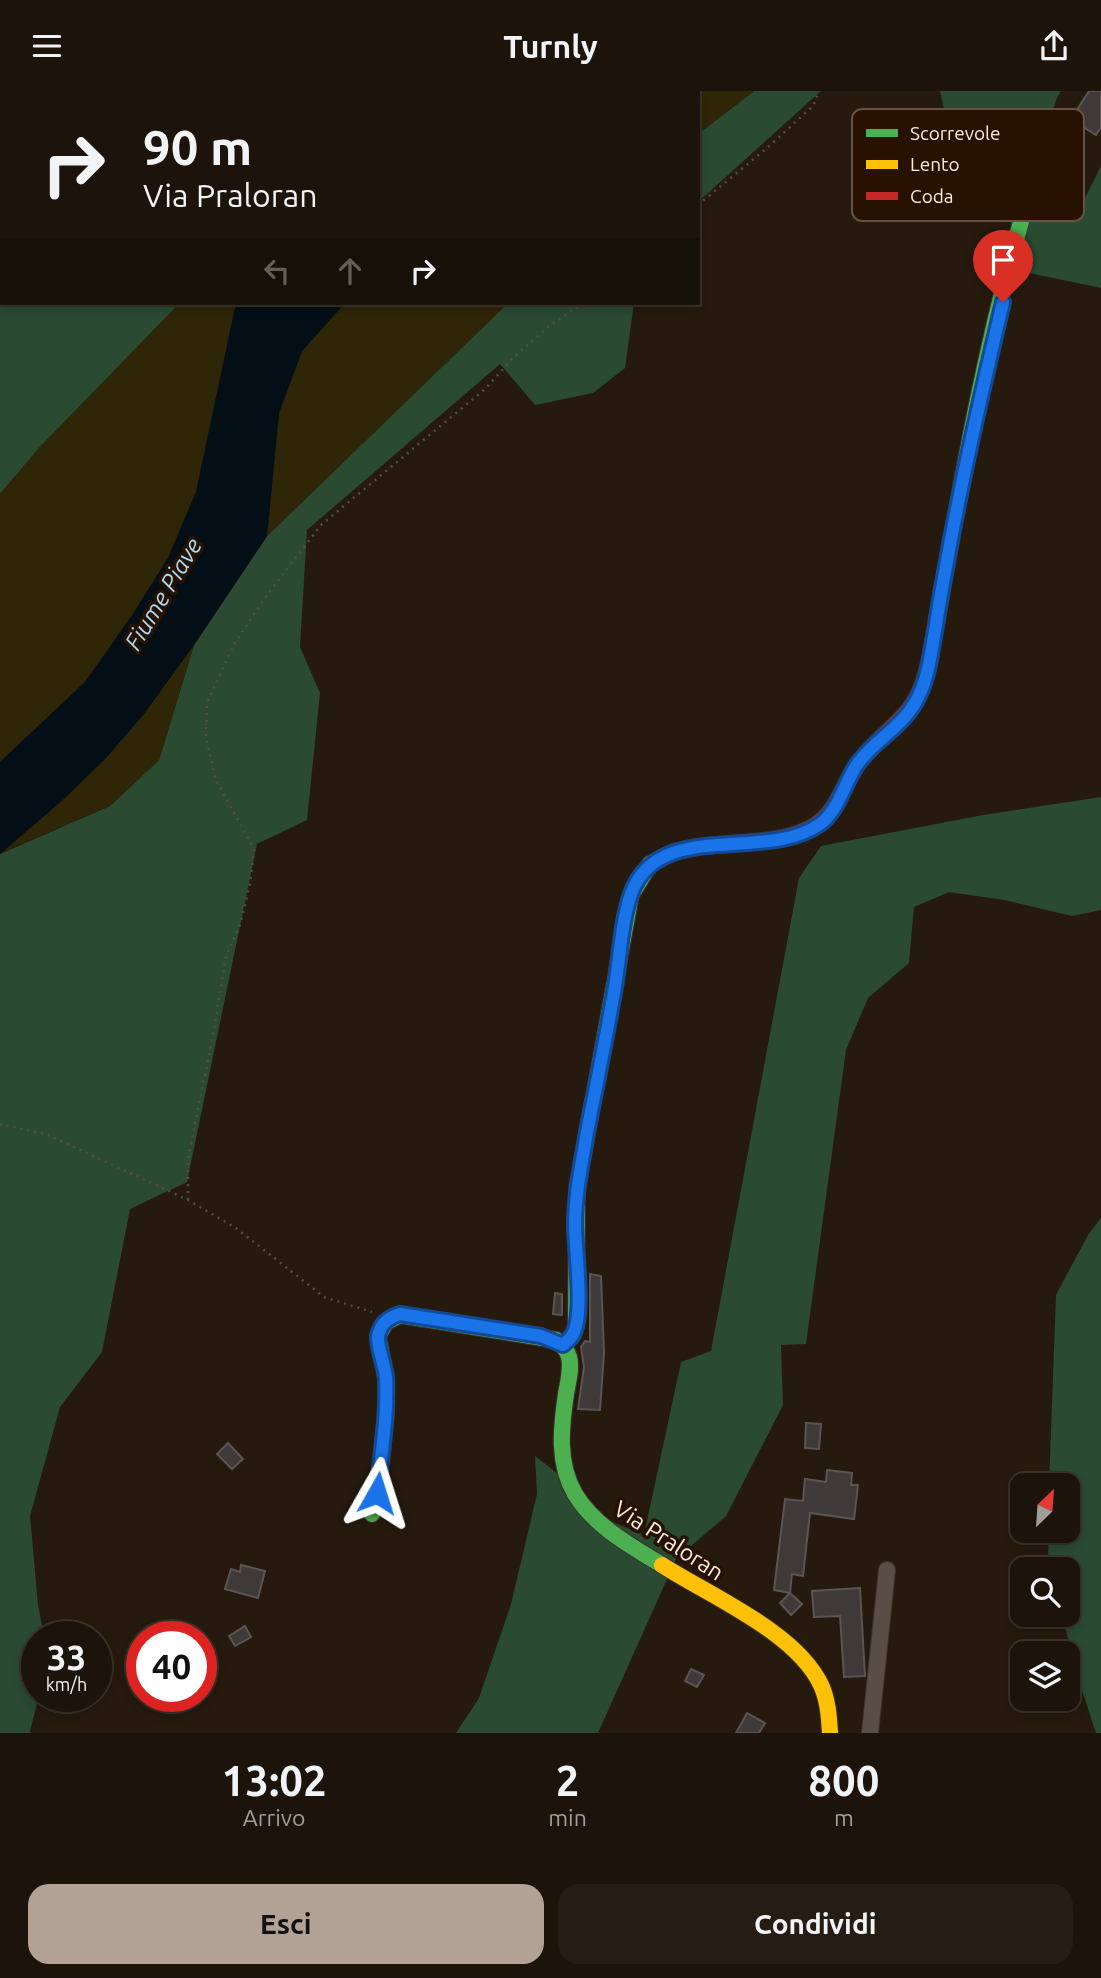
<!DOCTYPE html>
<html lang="it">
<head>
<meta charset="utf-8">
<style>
  body { margin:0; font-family:Ubuntu,sans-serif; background:#251d13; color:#f1f3f6; height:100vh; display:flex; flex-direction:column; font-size:26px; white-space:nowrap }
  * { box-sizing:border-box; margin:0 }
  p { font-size:23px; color:#a09e9c }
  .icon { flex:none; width:38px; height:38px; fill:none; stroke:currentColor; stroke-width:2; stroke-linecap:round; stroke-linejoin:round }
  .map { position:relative; height:1642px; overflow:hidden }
  .panel { display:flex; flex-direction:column; background:#1c140a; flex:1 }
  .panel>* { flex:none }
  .guide { position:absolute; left:0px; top:0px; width:700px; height:214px; box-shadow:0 4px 10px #0003,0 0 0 2px #3a332b; background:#1c140a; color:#f1f3f6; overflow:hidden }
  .needle { width:46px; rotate:25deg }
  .tools { position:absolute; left:1010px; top:1382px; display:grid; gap:14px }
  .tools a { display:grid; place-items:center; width:70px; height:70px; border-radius:14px; background:#1c140a; box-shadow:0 4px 10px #0003,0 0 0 2px #3a332b; font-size:35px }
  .speed { position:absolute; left:21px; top:1530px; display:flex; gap:14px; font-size:35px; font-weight:700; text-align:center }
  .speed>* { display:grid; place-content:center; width:91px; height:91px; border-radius:50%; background:#1c140a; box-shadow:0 4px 10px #0003,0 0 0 2px #3a332b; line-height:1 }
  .speed small { font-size:18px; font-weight:400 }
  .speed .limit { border:10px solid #d22; background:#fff; color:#111 }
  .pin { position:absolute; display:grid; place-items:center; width:60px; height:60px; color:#fff; margin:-72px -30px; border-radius:50% 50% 50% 0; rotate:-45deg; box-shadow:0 0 7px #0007 }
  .pin .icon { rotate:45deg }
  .me { position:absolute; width:77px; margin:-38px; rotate:6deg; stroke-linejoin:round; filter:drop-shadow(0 0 5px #0008) }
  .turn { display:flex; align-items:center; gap:24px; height:147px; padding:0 28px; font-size:32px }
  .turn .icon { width:91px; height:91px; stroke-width:2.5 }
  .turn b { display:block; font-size:49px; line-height:60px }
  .lanes { display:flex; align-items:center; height:66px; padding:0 28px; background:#0003; justify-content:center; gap:35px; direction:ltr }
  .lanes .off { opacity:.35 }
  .eta { display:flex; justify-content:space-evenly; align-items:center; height:119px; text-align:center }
  .eta b { font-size:42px; font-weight:600; line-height:49px }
  .cta { display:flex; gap:14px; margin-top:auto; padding:14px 28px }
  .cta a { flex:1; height:80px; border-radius:21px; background:#b1a295; color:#111; font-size:28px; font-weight:600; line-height:80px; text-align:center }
  .cta a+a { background:#251d13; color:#f1f3f6 }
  header { display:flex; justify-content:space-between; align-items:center; height:91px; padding:0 28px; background:#1c140a; font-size:32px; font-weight:600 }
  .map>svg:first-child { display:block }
  .green { fill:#2a4a32 }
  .sand { fill:#2f2507 }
  .water { fill:#030e16 }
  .building { fill:#40393a; stroke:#5a5454; stroke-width:2 }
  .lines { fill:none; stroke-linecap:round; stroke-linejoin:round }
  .street-casing { stroke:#3e342d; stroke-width:18 }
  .fast-casing { stroke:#3e342d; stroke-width:18 }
  .slow-casing { stroke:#3e342d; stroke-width:18 }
  .jam-casing { stroke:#3e342d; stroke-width:18 }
  .path { stroke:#564c44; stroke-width:2.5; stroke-dasharray:2 5; stroke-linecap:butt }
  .street { stroke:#594e46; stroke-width:16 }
  .fast { stroke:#4caf50; stroke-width:16 }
  .slow { stroke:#ffc107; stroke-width:16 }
  .jam { stroke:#c62828; stroke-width:16 }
  .route-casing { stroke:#114b97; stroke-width:18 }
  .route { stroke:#1a73e8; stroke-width:12 }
  .labels { text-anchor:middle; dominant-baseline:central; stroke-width:7; stroke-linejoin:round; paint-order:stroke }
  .street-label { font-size:23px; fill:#fcebde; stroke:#271100 }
  .water-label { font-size:24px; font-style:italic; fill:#a9daf8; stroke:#271100 }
  .key { fill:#271100; stroke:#675243; stroke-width:2 }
  .key-label { font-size:19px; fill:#fcebde }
</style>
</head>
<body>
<header><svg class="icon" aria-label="menu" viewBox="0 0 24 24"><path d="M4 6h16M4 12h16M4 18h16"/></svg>Turnly<svg class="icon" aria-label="share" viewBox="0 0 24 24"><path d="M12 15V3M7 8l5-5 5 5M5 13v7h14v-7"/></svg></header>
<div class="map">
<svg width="1101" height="1642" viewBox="0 0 1101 1642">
  <rect width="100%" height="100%" fill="#261a0e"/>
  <path class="green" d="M0,0H457L2,2V212H180L40,356L0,403Z
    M754,0H821L698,111V43Z
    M940,0H1061L1057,7L1028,93L1083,111L1101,75V197L1010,178L1023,114L968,71L949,41Z
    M508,212H634L625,277L593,302L535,314L500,273L307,439L300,556L320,602L307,729L257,753L187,1091L130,1118L102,1261L60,1316L30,1425L38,1514L44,1545H37V1605H39L30,1640L31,1642H0V763L110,715L159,669L194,554L267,445Z
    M1101,706V819L1072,825L1004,809L949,801L914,816L909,872L868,907L846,959L806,1253L781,1254L783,1314L726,1425L676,1468L598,1642H456L479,1607L511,1513L537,1403L535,1365L562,1386L603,1427L644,1444L681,1271L711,1260L799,787L821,755L983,724Z
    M1101,1127V1642H1096L1078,1587L1062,1524H1068V1479H1051L1048,1467L1049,1440H1068V1395H1049L1056,1204L1088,1144Z"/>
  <path class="sand" d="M563,0H754L698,43V2H561Z
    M180,212H236L196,401L168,467L133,523L85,591L0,671V403L40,356Z
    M345,212H508L267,445L279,322L302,260Z
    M194,554L159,669L110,715L4,760C39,729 76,699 107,665C139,630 166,592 194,554Z"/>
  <path class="water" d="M236,212H345L302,260L279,322L267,445L194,554L144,623L106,667L66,706L0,763V671L85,591L133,523L168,467L196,401Z"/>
  <path class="building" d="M1089,0H1101V36L1096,44L1071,28Z
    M590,1183L601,1185L604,1262L600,1319L578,1318L584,1276L581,1256L585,1250L590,1251Z
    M555,1202L562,1203V1224L553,1223Z
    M806,1332L821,1333L819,1358L805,1357Z
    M228,1352L243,1368L232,1378L217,1363Z
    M827,1379L852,1382L851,1394H858L854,1428L810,1422L803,1485L792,1483L790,1502L774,1499L785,1408L803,1410L805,1388L826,1391Z
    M241,1474L265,1480L258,1507L225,1498L231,1478L240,1481Z
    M860,1497L865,1585L844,1586L840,1525L814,1526L812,1500Z
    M790,1502L802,1513L791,1524L780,1512Z
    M245,1535L251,1546L235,1555L229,1545Z
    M691,1578L704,1584L697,1596L685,1590Z
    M747,1622L765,1632L759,1642H736Z"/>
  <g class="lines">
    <defs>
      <path id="street" d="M870,1642L887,1479"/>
      <path id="fast" d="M930,567C958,413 983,256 1028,107C1037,79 1047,53 1057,26
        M563,1254L573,1244L576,1235L577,1097L631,804L650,773L674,761
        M372,1423L381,1373L386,1321V1287L378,1245L386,1231L400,1224L556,1249C562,1254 567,1258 569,1266C572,1277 568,1291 566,1303C561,1337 557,1372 575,1403C594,1435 631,1455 662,1474"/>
      <path id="slow" d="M662,1474C710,1505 796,1541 821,1594C828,1609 829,1626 830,1642"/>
      <path id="jam" d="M674,761C715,749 760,756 800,742C839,728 838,699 860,670C894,628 918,628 930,567"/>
    </defs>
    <use href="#street" class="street-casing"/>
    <use href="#fast" class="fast-casing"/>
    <use href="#slow" class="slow-casing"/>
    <use href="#jam" class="jam-casing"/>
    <path class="path" d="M698,114L767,57L813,15L819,0
      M0,1033L46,1043L188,1109L236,1137L324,1206L372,1221
      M188,1109V1067L212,950L226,865L240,834L250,793L254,758L216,689L206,647L207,612L233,555L264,508L321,434L485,298L514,266L549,235L584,212"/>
    <use href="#street" class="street"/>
    <use href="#fast" class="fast"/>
    <use href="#slow" class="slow"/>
    <use href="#jam" class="jam"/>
  </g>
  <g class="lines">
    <defs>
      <path id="route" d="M377,1402C381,1364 388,1325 386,1287C385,1275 377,1255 378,1245C381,1232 388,1227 400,1223L541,1245L563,1254C566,1251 570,1248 572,1245C585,1226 575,1158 575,1134C575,1102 582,1072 587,1041C596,996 605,952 613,907C620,873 620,835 631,803C658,727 766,772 820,733C838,720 844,694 856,675C872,651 900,638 915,612C929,589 931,560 936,534C940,507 945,481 950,454C965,373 984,291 1003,211"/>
    </defs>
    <use href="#route" class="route-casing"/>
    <use href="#route" class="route"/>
  </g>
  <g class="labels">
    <g class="street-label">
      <text transform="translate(669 1449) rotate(33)">Via Praloran</text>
    </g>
    <g class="water-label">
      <text transform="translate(163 503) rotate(-59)">Fiume Piave</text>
    </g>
  </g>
  <rect x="852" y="18" width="232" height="112" rx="10" class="key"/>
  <rect x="866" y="38" width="32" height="8" fill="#4caf50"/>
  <rect x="866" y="69" width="32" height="9" fill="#ffc107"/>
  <rect x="866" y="101" width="32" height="8" fill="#c62828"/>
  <g class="key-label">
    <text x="910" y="49">Scorrevole</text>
    <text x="910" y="80">Lento</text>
    <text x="910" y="112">Coda</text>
  </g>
</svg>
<div class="tools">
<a><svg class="needle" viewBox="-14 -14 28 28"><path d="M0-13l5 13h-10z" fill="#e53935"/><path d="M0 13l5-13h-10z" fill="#a09e9c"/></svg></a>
<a><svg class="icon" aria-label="search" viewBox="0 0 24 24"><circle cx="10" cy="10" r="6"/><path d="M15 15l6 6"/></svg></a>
<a><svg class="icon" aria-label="layers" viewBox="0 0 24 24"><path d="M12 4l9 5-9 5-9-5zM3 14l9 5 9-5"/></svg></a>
</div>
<div class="speed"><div>33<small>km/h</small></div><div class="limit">40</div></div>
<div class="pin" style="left:1003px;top:211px;background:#d93025"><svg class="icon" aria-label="arrive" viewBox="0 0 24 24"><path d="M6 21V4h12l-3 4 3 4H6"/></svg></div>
<svg class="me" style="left:377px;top:1402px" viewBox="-20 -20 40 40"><path d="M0-17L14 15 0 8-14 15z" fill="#1a73e8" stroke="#fff" stroke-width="4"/></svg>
<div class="guide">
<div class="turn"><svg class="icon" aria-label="right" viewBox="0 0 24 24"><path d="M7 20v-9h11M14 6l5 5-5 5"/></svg><div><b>90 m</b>Via Praloran</div></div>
<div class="lanes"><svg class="icon off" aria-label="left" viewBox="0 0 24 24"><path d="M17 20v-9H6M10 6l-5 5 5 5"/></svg><svg class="icon off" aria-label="ahead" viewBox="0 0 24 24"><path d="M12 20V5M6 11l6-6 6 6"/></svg><svg class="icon" aria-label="right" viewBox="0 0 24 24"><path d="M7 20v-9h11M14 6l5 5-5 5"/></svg></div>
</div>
</div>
<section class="panel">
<div class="eta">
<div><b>13:02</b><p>Arrivo</p></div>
<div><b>2</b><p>min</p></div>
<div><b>800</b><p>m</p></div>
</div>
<div class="cta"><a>Esci</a><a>Condividi</a></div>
</section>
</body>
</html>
